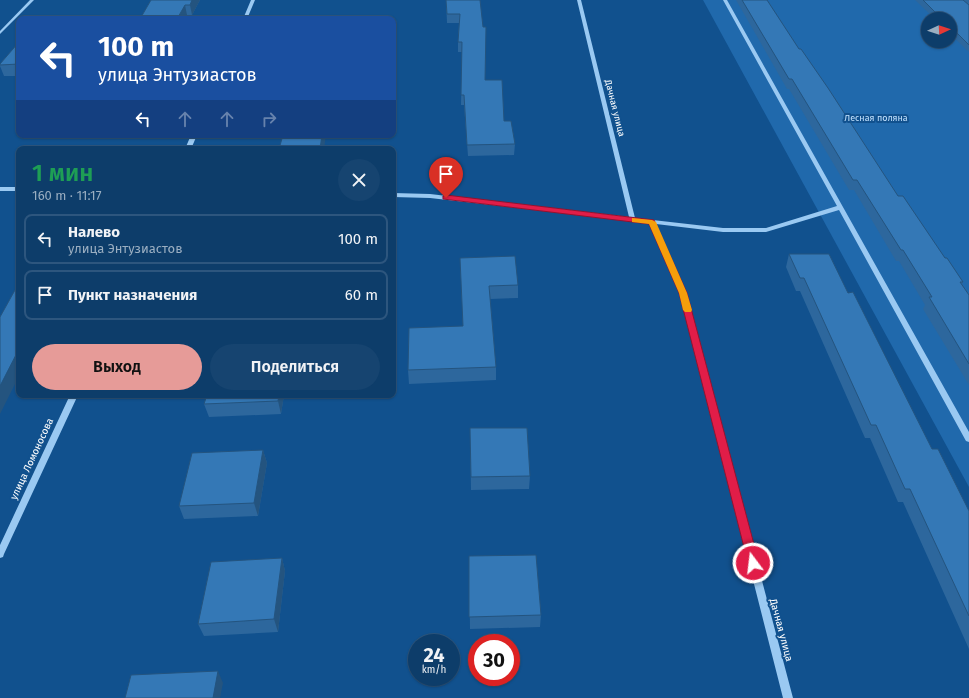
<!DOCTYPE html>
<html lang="ru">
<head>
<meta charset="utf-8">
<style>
  body { margin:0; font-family:"Fira Sans",sans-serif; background:#164470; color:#f1f3f6; height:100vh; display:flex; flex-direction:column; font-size:15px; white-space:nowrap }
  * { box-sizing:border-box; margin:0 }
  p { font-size:13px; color:#9aaec1 }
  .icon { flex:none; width:22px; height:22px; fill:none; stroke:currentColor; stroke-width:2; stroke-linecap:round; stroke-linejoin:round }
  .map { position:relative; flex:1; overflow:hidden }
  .panel { position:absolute; left:16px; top:146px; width:380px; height:252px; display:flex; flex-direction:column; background:#0d3d6a; border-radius:8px; box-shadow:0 1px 3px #0004,0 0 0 1px #2d567e }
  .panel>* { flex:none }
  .hud { position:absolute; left:16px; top:16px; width:380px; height:122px; border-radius:8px; box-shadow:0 1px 3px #0004,0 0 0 1px #2d567e; background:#1a4fa0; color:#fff; overflow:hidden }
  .needle { width:26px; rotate:87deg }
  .buttons { position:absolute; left:921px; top:12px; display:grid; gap:8px }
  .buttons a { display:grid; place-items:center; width:36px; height:36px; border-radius:50%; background:#0d3d6a; box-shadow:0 1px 3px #0004,0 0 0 1px #2d567e; font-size:20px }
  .speed { position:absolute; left:408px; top:634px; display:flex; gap:8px; font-size:20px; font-weight:700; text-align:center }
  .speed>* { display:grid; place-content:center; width:52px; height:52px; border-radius:50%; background:#0d3d6a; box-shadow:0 1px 3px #0004,0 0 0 1px #2d567e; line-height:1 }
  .speed small { font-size:10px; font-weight:400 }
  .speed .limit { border:6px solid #d22; background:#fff; color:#111 }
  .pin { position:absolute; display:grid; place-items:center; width:34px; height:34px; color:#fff; margin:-41px -17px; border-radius:50% 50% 50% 0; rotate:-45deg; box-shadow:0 0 4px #0007 }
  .pin .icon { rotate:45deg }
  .me { position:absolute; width:44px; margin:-22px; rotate:345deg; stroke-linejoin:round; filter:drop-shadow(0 0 3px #0008) }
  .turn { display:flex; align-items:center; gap:14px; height:84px; padding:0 16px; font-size:18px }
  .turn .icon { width:52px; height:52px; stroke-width:2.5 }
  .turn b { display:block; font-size:28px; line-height:34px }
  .lanes { display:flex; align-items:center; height:38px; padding:0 16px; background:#0003; justify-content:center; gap:20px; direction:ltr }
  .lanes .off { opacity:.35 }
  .round { display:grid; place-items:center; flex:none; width:42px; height:42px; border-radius:21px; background:#164470 }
  .summary { display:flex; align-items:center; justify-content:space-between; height:68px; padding:0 16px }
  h1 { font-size:24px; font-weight:600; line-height:30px; color:#1e9e55 }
  .primary-button { display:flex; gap:8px; margin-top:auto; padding:8px 16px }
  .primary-button a { flex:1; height:46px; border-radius:24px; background:#e69b98; color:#111; font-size:16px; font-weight:600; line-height:46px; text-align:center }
  .primary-button a+a { background:#164470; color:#f1f3f6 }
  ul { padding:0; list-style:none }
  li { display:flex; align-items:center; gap:12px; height:50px; margin:0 8px 6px; padding:0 8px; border:2px solid #2d567e; border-radius:8px }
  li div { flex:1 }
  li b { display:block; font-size:15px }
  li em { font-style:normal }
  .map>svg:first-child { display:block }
  .green { fill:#2069ac; fill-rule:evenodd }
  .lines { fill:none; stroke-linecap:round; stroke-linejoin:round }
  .minor { fill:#9ac9f2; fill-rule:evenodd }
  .wall { fill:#2d679d }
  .shaded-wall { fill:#24547f }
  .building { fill:#3478b6; stroke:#24547f }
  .route { fill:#e11d48; stroke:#92132f }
  .slow { fill:#f59e0b }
  .labels { text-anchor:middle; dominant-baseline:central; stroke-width:4; stroke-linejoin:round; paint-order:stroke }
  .far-street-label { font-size:9px; fill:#fff; stroke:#11518e }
  .far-park-label { font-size:9px; fill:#c2e1fd; stroke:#11518e }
  .street-label { font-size:10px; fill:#fff; stroke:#11518e }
</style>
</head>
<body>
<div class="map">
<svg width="969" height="698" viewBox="0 0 969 698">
  <rect width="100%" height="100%" fill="#11518e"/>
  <path class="green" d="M703,0H969V487ZM928,19H950V41H928Z"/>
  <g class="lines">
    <path class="minor" d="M30,0H34L0,34V31Z
      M251,0H255L247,19H243Z
      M577,0H581L635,218L723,228H766L837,206L723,0H727L969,432V442L966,441L839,210L766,232H723L656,224L686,293L793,698H783L680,293L650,223L430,198L393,197V193L430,194L629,217Z
      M191,135H197L191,149H185Z
      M0,187H19V191H0Z
      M70,395H78L4,554L3,557L0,558V545Z"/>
  </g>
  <path class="wall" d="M151,0H200L192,15H187L185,19H140Z
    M446,0H480L485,80L504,121L515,144L514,155L468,156L464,105H461L462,52H458V42L459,23H447Z
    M736,0H767L799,49L898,196L963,282L962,285L969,295V385L923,309L925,305L899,261H896L854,190H849L789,89H787Z
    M915,0H969V52L950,34V19H935Z
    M19,42V76H4L0,66V64Z
    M789,254L848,293L932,449L969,511V649L903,502H898L870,438H865L800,291H796L786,267Z
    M460,258L518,285V298L490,299L496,367V380L409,384L408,370L463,326Z
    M284,395L281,414L209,417L204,404Z
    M470,428L530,476L529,489L471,490Z
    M263,450L267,463L258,516L184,519L179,506Z
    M469,556L541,615L540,627L470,629Z
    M282,558L285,571L278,632L204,636L198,624Z"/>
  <path class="shaded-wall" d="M192,0H200L192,15L190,5Z
    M185,5L187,15L185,19H177Z
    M322,135H326L324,149H320Z
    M19,349V376L0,414V386Z
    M279,395H284L281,414L278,401Z
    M263,450L267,463L258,516L254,503Z
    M282,558L285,571L278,632L274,619Z
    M218,671L223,683L220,698H213Z"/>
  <path class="building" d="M151,0H192L190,5H185L177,19H140Z
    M446,0H480L483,27H486L485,80H502L504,121H511L515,144L467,145L464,95H461L462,42H458L460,14H447Z
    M742,0H767L799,49H801L828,88L898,196H903L945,258H947L963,282H960L969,295V364L929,297H932L903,250H901L857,180H853L792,79H789Z
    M923,0H963L969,5V45L950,26V19H942Z
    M19,42V64L0,65V64Z
    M283,135H322L320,149H279Z
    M789,254H829L848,293L853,292L932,449H938L969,511V616L910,489H905L876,425H871L804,278H800Z
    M515,256L518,285L489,286L496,367L408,370L409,328L463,326L460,258Z
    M15,290H19V349L0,386V317Z
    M207,395H279L278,401L204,404Z
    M470,428H527L530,476L471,477Z
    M263,450L254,503L179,506L192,453Z
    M536,555L541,615L469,617V556Z
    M282,558L274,619L198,624L211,562Z
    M218,671L213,698H125L131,675Z"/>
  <path class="route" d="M446,195L654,220L687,293L759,563L757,567L753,568L749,567L748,563L679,293L649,224L443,199V196Z"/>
  <path class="slow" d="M632,218L652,220L656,222L687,293L692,310L691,312H685L683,310L679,293L649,224L632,222Z"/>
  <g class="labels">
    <g class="far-street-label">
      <text transform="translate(615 108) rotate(76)">Дачная улица</text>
    </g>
    <g class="far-park-label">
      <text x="876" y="118">Лесная поляна</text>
    </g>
    <g class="street-label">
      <text transform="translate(32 459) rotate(-65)">улица Ломоносова</text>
      <text transform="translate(781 630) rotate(75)">Дачная улица</text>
    </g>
  </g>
</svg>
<div class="buttons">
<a><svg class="needle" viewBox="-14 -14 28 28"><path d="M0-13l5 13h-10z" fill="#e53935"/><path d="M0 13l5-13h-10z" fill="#9aaec1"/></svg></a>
</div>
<div class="speed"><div>24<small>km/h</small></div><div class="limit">30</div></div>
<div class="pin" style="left:446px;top:198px;background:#d93025"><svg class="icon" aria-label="arrive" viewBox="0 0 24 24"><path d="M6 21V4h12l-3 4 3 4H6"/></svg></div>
<svg class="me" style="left:753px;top:563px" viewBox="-20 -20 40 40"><circle r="17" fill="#e11d48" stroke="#fff" stroke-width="3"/><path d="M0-11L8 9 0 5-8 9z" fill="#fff"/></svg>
<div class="hud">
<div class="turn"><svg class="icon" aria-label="left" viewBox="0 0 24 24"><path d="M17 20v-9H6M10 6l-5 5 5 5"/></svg><div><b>100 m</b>улица Энтузиастов</div></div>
<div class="lanes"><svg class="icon" aria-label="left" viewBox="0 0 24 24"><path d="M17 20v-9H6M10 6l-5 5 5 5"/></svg><svg class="icon off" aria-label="ahead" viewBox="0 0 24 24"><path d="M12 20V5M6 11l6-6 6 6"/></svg><svg class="icon off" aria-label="ahead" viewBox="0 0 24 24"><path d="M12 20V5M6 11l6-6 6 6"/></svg><svg class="icon off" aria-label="right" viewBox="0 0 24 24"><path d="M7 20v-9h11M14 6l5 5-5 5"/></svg></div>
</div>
<section class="panel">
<div class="summary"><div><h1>1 мин</h1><p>160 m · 11:17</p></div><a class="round"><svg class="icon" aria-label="close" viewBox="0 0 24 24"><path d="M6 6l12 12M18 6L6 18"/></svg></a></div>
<ul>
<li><svg class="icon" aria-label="left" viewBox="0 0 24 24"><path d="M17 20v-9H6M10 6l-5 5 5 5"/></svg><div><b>Налево</b><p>улица Энтузиастов</p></div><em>100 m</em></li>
<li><svg class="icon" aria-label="arrive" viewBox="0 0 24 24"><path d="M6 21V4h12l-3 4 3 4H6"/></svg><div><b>Пункт назначения</b></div><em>60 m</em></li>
</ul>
<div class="primary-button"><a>Выход</a><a>Поделиться</a></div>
</section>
</div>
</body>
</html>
